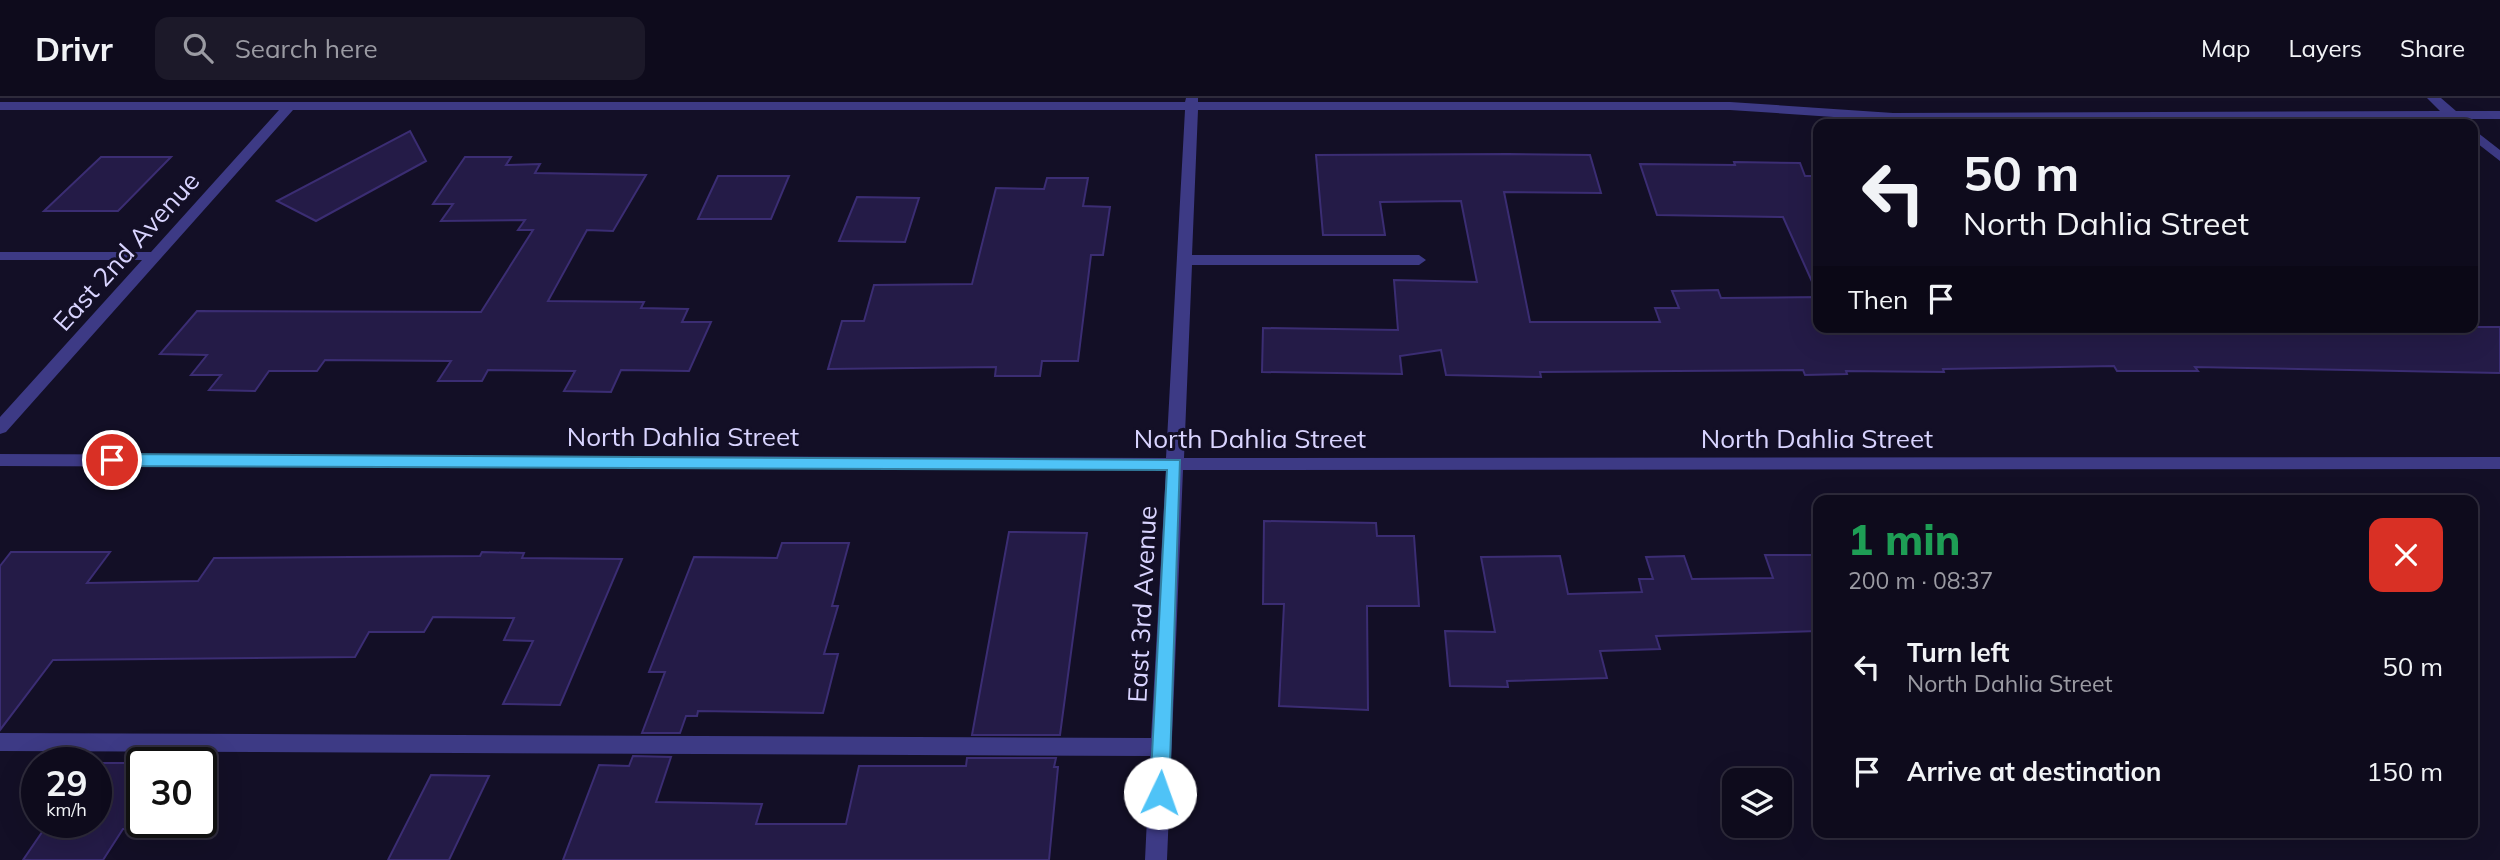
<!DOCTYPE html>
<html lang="en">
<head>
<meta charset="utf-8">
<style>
  body { margin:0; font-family:Mulish,sans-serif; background:#1c1929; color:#f1f3f6; height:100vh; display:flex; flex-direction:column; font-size:26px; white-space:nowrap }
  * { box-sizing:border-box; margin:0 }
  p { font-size:23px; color:#9b9ba3 }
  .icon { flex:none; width:38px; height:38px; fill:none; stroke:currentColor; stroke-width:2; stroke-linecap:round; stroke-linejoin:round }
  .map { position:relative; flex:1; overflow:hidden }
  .details { position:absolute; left:1813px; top:397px; width:665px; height:343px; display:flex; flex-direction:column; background:#0e0b1c; border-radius:14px; box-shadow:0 7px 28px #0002,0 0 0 2px #2e2b3b }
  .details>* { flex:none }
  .banner { position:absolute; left:1813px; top:21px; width:665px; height:214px; border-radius:14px; box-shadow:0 7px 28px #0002,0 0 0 2px #2e2b3b; background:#0e0b1c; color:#f1f3f6; overflow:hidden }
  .fabs { position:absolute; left:1722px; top:670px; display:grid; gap:14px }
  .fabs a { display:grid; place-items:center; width:70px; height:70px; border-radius:14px; background:#0e0b1c; box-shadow:0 7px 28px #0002,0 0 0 2px #2e2b3b; font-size:35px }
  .speed { position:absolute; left:21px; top:649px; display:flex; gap:14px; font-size:35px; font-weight:700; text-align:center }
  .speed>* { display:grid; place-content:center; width:91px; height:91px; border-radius:50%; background:#0e0b1c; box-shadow:0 7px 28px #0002,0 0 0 2px #2e2b3b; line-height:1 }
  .speed small { font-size:18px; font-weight:400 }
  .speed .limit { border:4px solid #111; border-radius:10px; background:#fff; color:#111 }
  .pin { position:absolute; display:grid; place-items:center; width:60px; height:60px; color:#fff; margin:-30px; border:4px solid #fff; border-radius:50%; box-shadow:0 2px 7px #0007 }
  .me { position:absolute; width:77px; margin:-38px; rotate:3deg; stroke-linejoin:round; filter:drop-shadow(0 0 5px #0008) }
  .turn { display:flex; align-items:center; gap:24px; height:147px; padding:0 35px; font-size:32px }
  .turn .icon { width:91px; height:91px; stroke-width:2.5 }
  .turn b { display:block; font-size:49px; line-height:60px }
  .then { display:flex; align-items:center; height:66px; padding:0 35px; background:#0003; gap:14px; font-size:26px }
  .round { display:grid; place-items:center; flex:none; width:74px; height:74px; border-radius:14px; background:#1c1929 }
  .summary { display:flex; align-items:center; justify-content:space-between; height:119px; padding:0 35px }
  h1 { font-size:42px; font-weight:800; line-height:52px; color:#1e9e55 }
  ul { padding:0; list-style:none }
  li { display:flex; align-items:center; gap:21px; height:105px; padding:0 35px }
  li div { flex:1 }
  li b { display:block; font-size:26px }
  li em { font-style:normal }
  header { display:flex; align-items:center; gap:42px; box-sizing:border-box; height:98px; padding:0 35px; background:#0e0b1c; border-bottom:2px solid #2e2b3b }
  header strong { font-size:33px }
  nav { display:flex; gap:38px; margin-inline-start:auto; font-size:24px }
  .search { width:490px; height:63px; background:#1c1929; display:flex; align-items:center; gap:18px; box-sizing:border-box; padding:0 24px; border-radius:14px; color:#9b9ba3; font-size:26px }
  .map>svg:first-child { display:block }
  .building { fill:#241b47; stroke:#3b2d73; stroke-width:2 }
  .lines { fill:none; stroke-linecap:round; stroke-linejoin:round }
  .minor { fill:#3d3a85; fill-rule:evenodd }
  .route { fill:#4fc3f7; stroke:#337fa1; stroke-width:2 }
  .labels { text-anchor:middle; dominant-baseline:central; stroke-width:6; stroke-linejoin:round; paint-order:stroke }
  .street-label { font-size:26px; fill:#d9d4ff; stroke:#130f26 }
</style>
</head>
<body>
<header>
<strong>Drivr</strong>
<div class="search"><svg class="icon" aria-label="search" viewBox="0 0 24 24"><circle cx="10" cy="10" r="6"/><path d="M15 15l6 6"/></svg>Search here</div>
<nav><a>Map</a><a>Layers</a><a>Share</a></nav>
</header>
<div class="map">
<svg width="2500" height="762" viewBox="0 0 2500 762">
  <rect width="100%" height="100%" fill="#130f26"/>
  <path class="building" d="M410,33L426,63L316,123L277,103Z
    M1508,56L1590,57L1601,95L1504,94L1530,224H1660L1655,210H1679L1672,193L1718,192L1721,200L1818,199V229H2500V275L2195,269L2198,273H2117L2114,268L1943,271L1944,274L1846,273L1847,276L1805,277L1803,272L1540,274L1541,279L1446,277L1441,252L1400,258L1402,276L1262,274L1263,230L1398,232L1394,182L1477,184L1461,103L1380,104L1385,137H1323L1316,57Z
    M101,59H171L118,113H44Z
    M465,59H511L506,67L540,66L535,75L646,77L613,133L587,132L548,203L644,204L641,210L688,211L682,224H711L689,273L621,272L611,294L564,293L575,273L488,272L482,283H438L451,263L325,262L317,273H269L255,293L209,292L221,277H191L207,257L160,256L197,213L481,214L533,132H518L525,122L441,123L453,106H433Z
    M1734,64L1800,65L1805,78H1818V197L1783,119L1657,117L1640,66L1735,67Z
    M718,78H789L771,121H698Z
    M1047,80H1088L1083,108L1110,109L1103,157H1091L1078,263H1042L1040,278H995L996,269L828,271L842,223H864L874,187L972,186L996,90L1044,91Z
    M857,99L919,100L905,144L839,143Z
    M1264,423L1376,425L1377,438H1414L1419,508H1367L1368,612L1279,608L1284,506H1263Z
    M1009,434L1087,435L1060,637H972Z
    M782,445H849L832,508H838L824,556H838L823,615L698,613L697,618H686L680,635H642L665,574H649L694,459L777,460Z
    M11,454H110L87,485L198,483L214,460L480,458L482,454L524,455L522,460L622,461L560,607L503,606L533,543L504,542L514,520L433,519L424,534H369L355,559L53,562L0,632V468Z
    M1765,457H1818V533L1656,538L1660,551L1600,553L1607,580L1507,583L1508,589L1450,588L1445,533L1495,534L1481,459L1560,458L1568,496L1642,494L1639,481H1653L1646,459L1684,458L1692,481L1773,480Z
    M633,658L671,659L656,704L762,706L756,726H846L859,668H966L967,660H1056L1054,669H1058L1049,762H563L599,667L629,668Z
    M90,665H142V731H123L103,762H23L49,724H96V665Z
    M431,677L489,678L449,762H388Z"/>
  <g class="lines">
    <path class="minor" d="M1186,0H1198V4H1730L1893,15L2440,13L2427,0H2441L2456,13H2500V21H2464L2457,25L2449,21L1893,23L1730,12H1198L1192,157H1419L1426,162L1419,167H1192L1184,360L2500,359V371L1183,372L1167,762H1145L1150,658L0,653V635L1151,640L1166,372L0,368V356L1166,360L1185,12H293L6,334L0,336V319L142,162H0V154H151L279,12H0V4H1185Z
      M2473,31L2500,52V63L2473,42Z"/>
  </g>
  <path class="route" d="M112,356L1180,362L1169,695L1166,701L1160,703L1153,701L1150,695L1167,372L112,368L104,362Z"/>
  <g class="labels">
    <g class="street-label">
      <text transform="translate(126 153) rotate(-48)">East 2nd Avenue</text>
      <text x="683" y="338">North Dahlia Street</text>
      <text x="1250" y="340">North Dahlia Street</text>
      <text x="1817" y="340">North Dahlia Street</text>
      <text transform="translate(1142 506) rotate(-87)">East 3rd Avenue</text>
    </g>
  </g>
</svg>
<div class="fabs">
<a><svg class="icon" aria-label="layers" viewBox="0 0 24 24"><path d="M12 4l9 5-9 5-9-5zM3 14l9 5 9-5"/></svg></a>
</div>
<div class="speed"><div>29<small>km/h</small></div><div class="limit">30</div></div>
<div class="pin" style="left:112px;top:362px;background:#d93025"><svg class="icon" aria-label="arrive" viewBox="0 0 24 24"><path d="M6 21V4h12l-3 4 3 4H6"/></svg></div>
<svg class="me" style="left:1160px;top:695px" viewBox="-20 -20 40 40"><circle r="19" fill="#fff"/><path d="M0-13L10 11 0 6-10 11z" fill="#4fc3f7"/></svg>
<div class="banner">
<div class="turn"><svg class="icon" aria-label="left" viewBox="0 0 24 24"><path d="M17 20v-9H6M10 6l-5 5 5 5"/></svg><div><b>50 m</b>North Dahlia Street</div></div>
<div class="then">Then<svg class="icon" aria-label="arrive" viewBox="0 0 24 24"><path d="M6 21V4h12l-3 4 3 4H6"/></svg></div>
</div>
<section class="details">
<div class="summary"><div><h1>1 min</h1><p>200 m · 08:37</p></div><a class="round" style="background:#d93025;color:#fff"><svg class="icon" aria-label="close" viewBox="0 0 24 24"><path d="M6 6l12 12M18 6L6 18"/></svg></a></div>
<ul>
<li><svg class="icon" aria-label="left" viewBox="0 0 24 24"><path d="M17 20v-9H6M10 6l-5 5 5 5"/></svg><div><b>Turn left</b><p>North Dahlia Street</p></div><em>50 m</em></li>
<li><svg class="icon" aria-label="arrive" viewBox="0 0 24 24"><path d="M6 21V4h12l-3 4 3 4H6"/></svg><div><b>Arrive at destination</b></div><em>150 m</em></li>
</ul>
</section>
</div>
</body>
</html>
